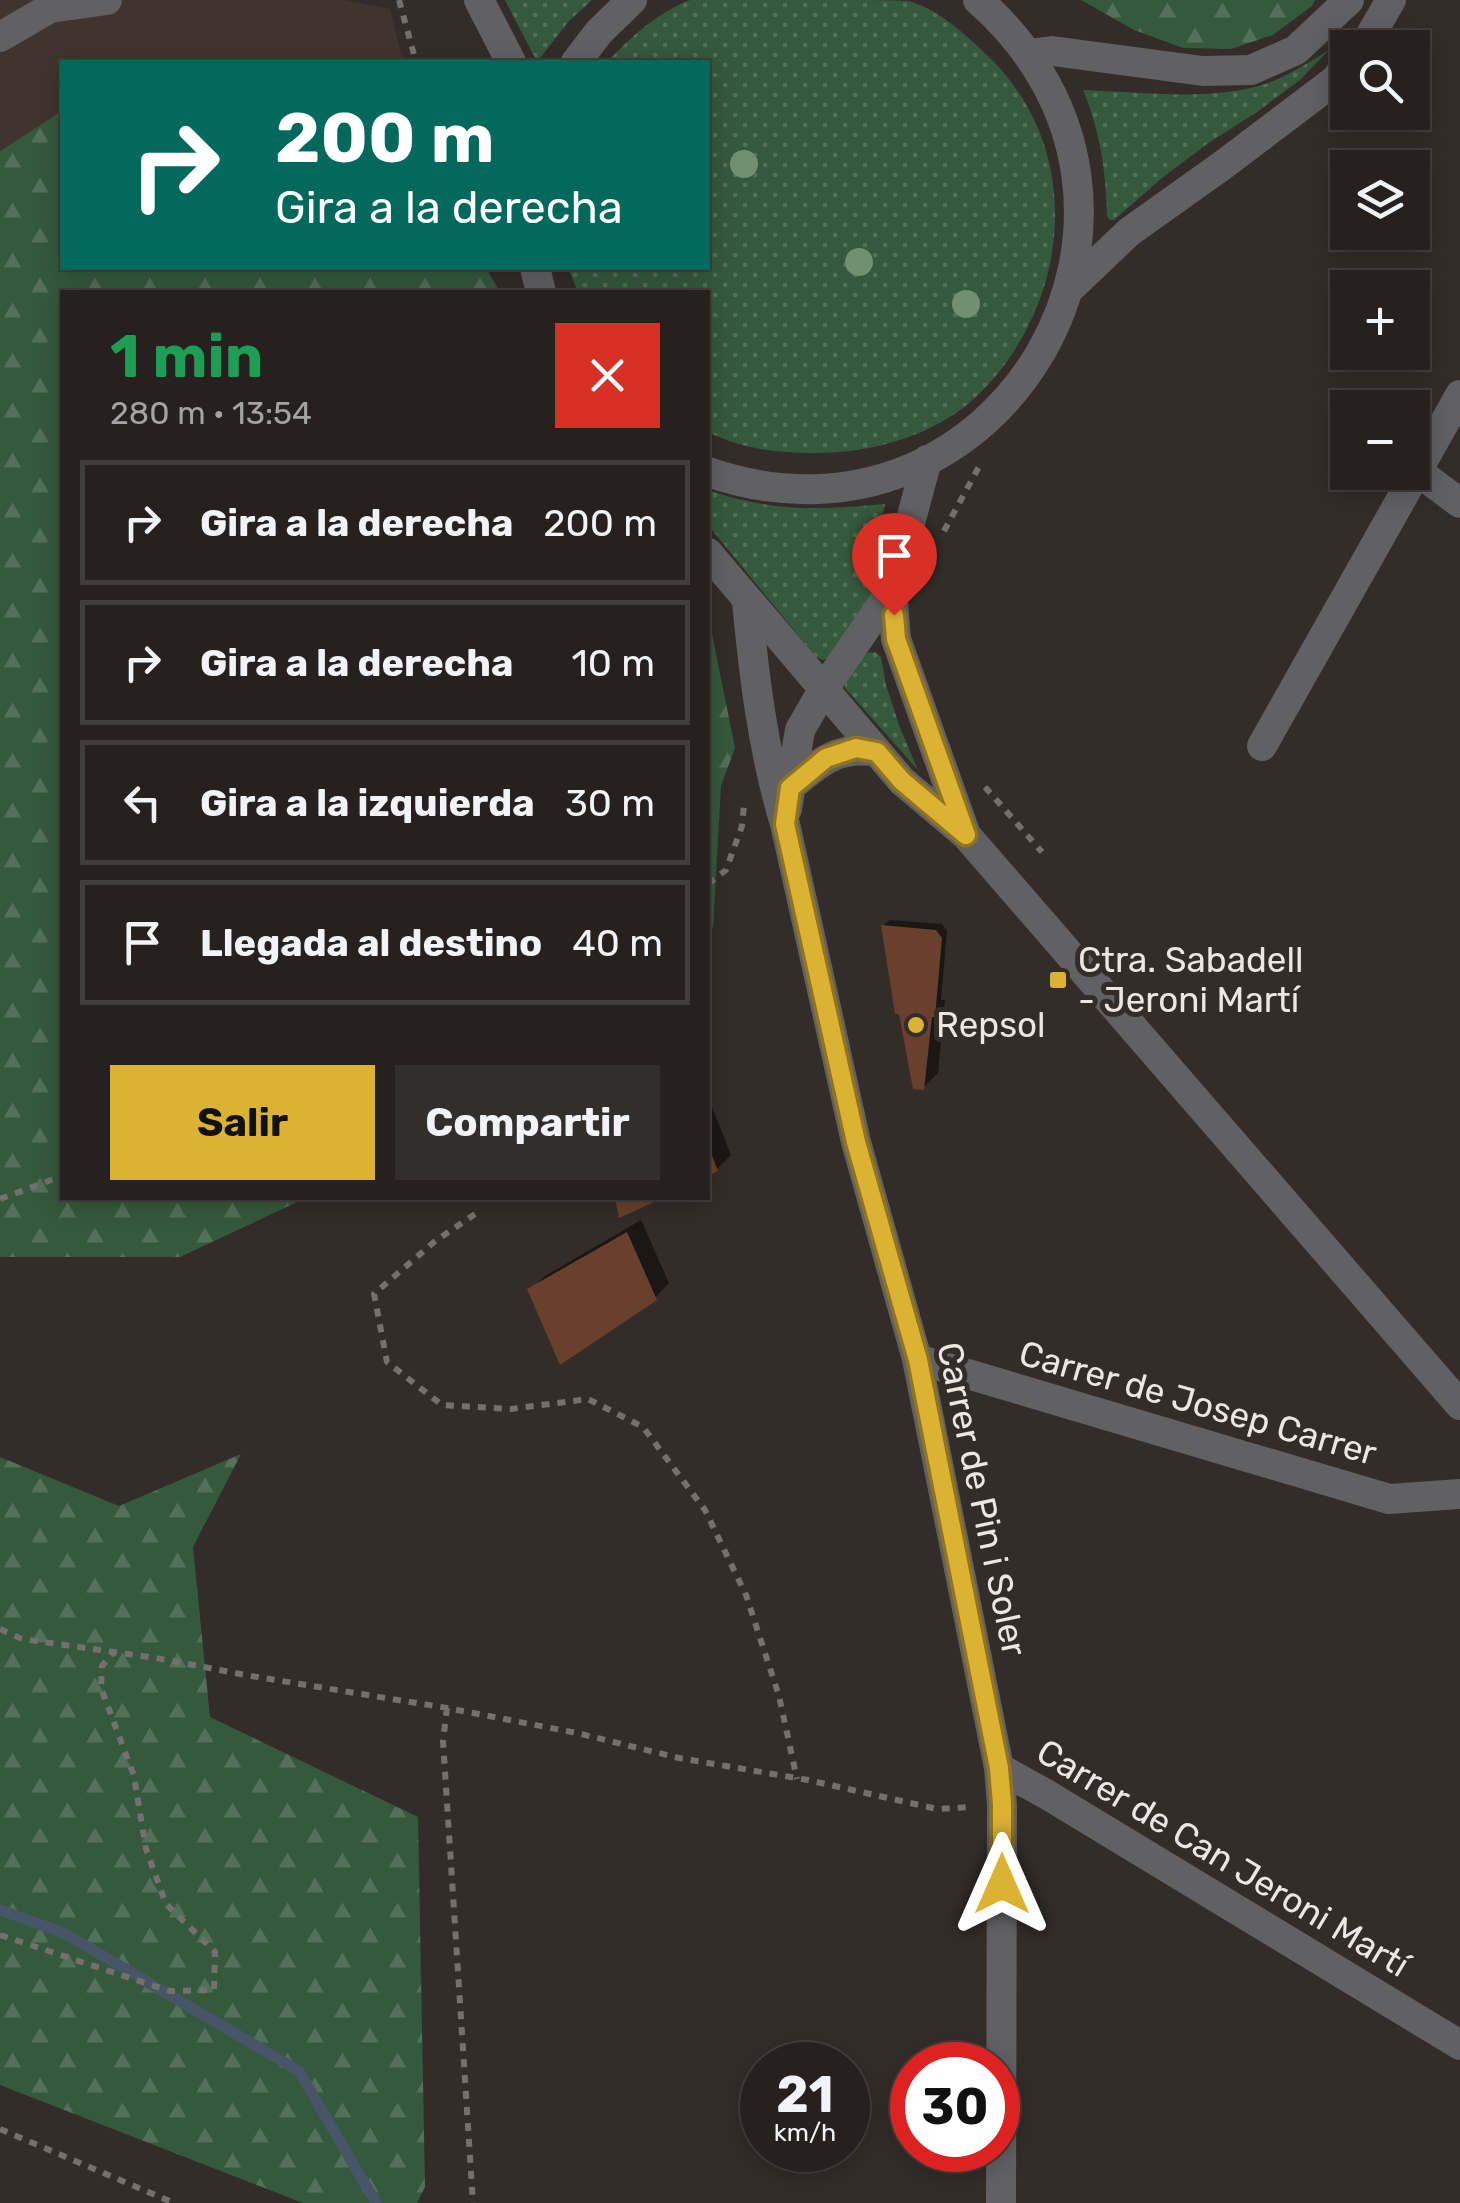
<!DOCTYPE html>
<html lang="es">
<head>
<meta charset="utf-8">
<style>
  body { margin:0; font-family:Rubik,sans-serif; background:#322e2c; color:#f1f3f6; height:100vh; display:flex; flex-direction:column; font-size:38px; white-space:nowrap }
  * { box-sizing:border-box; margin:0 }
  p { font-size:32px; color:#a4a3a4 }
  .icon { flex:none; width:55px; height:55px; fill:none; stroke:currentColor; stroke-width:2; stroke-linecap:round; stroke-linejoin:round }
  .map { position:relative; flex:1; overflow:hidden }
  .sheet { position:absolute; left:60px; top:290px; width:650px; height:910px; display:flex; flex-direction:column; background:#26211f; border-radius:0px; box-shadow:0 5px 25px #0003,0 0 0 2px #423e3d }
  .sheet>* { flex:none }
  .banner { position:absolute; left:60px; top:60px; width:650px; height:210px; border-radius:0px; box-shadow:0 5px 25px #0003,0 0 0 2px #423e3d; background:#00695c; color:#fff; overflow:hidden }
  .buttons { position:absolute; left:1330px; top:30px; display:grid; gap:20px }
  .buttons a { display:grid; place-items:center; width:100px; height:100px; border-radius:0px; background:#26211f; box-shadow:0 5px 25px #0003,0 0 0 2px #423e3d; font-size:50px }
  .speed { position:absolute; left:740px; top:2042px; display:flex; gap:20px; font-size:50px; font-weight:700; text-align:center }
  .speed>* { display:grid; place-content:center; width:130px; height:130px; border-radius:50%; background:#26211f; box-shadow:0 5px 25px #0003,0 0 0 2px #423e3d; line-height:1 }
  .speed small { font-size:25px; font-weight:400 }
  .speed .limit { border:15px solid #d22; background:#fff; color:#111 }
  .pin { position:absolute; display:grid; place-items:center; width:85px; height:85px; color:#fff; margin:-102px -42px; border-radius:50% 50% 50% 0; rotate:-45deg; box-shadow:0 0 10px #0007 }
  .pin .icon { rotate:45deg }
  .me { position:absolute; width:110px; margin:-55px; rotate:0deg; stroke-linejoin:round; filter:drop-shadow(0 0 8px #0008) }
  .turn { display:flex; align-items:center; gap:35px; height:210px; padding:0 50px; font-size:45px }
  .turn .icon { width:130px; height:130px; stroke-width:2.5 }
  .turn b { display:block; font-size:70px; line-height:85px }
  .round { display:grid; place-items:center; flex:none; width:105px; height:105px; border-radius:0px; background:#322e2c }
  .summary { display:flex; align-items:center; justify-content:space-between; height:170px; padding:0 50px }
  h1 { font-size:60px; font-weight:700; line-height:75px; color:#1e9e55 }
  .action { display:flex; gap:20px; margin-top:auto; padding:20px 50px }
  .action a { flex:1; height:115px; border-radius:0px; background:#dcb233; color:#111; font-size:40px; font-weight:700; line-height:115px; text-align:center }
  .action a+a { background:#322e2c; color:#f1f3f6 }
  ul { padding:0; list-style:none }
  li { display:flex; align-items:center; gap:30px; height:125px; margin:0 20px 15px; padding:0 30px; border:5px solid #423e3d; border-radius:0px }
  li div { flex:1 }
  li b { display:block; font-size:38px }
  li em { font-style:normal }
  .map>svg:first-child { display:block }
  .built { fill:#40342e }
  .grass { fill:url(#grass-dots) }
  .forest { fill:url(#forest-firs) }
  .shadow { fill:#0007 }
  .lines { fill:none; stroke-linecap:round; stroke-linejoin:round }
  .stream { stroke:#465568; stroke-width:11 }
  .building { fill:#69402d }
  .path { stroke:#76706d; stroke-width:6; stroke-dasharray:8 8; stroke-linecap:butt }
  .minor { stroke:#616063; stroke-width:30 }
  .tree { fill:#719072 }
  .route-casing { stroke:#8f7421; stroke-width:25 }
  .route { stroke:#dcb233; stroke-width:18 }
  .poi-dot { fill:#dcb233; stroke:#332c29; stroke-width:4 }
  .labels { text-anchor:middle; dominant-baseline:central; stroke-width:10; stroke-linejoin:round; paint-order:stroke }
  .poi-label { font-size:35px; fill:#ebe7e5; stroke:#332c29; text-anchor:start }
  .street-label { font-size:35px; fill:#ebe7e5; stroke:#332c29 }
</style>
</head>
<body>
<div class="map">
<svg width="1460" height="2203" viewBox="0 0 1460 2203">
  <defs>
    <pattern id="grass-dots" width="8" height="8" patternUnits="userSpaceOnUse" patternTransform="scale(2.5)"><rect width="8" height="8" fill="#35593c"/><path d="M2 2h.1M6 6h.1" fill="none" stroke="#527158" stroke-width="1.8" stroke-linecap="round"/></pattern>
    <pattern id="forest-firs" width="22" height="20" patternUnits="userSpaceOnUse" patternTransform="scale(2.5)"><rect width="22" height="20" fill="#35593c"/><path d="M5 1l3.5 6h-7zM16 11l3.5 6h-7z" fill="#527158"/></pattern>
  </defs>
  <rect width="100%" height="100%" fill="#332c29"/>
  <path class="built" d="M0,0H344L390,9L403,62H62V111L0,151Z"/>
  <path class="grass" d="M505,0H592L569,21L537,62Z
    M690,0C743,0 796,0 849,0C866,0 894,0 909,1C940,10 967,36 989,57C1086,151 1071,304 978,395C935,437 868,454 810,453C774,453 740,448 708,432V292H578L568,268H708V62H607C631,37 657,13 690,0Z
    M1329,50L1301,79L1257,112L1207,144L1162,178L1114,220H1110L1107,216C1106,171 1100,131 1083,90C1140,92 1213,102 1268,83C1290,75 1309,62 1329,50Z
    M708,490C771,512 820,510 885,504L874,556V600L830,658L823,660L816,657L708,525Z
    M875,652L881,657L886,685L900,728L918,770L845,688C843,674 858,663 867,653Z"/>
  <path class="forest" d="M1081,0H1315L1312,6L1273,35L1231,49L1183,48L1134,30Z
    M62,111V268H486L500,292H62V1198H306L180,1257H0V151Z
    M708,627L712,634L735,748L721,786L713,927L708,931Z
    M241,1454L193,1547L210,1717L418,1817L425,2187L417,2203H303L0,2085V1457L119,1506Z"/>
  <path class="shadow" d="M890,920L942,924L947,931L941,1000H945L938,1073L924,1087L883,926Z
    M708,1097L731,1155L717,1169L708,1174Z
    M641,1220L669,1283L655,1298L530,1290L545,1276Z"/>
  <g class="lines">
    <path class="stream" d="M0,1910L64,1933L299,2071L376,2203"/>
  </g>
  <path class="building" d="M881,925L936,930L942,938L935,1017H932L924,1090L913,1089L899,1014H895Z
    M708,1145L718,1171L708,1176Z
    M615,1198H663L619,1218Z
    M627,1232L657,1300L560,1365L527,1289Z"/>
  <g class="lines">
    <path class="path" d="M399,0L416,62
      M944,531L981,463
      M985,787L1042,852
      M708,884L726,870L742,826L744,805
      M0,1199L62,1176
      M475,1214L434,1242L374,1294L387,1362L442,1405L511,1409L588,1399L643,1427L705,1510L746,1595L779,1696L797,1779
      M0,1629L22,1639L156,1658L251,1676L447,1708L577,1733L679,1758L808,1780L937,1809L971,1807
      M447,1708L443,1741L473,2203
      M0,1935L170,1991L214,1990L215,1952L166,1904L146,1849L134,1776L101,1688L102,1666L113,1653
      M0,2129L174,2203"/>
    <path class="minor" d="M479,0L511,62
      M0,37L50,8L107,0
      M1363,48L1391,0
      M1029,54L1052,51L1203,71L1251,70L1296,50L1349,0
      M576,62L599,32L632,0
      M535,268L541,292
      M1069,289L1129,232L1223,165L1334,81L1348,65
      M927,460L892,590L896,639L965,832
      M1417,471L1460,503
      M708,472C1002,573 1213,206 978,0
      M708,553L902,781L966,835L1460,1405
      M747,601C754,676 763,751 785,824L856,1142L917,1359L999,1768L1002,1805L1001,2203
      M1262,746L1460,395
      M790,787C819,763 837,745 877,752
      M787,809L800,730L823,690L892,590
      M917,1359L1389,1499L1460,1494
      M999,1768L1046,1794L1460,2045"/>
  </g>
  <g class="tree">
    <circle cx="744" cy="164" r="14"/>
    <circle cx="859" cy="262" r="14"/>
    <circle cx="966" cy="304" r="14"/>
  </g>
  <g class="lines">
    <defs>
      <path id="route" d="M894,615L896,639L966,835L902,781L877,752L856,748L826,758L790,788L785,824L856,1142L918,1360L999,1768L1002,1804V1884"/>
    </defs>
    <use href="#route" class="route-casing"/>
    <use href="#route" class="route"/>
  </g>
  <g class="poi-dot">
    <rect x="1048" y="970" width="20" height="20" rx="5"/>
    <circle cx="916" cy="1025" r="10"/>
  </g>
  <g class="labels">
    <g class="poi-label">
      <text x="1078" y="960">Ctra. Sabadell<tspan x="1078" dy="40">- Jeroni Martí</tspan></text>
      <text x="936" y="1025">Repsol</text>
    </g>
    <g class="street-label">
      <text transform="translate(1198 1403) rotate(16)">Carrer de Josep Carrer</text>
      <text transform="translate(982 1499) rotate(78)">Carrer de Pin i Soler</text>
      <text transform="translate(1223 1858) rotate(31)">Carrer de Can Jeroni Martí</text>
    </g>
  </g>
</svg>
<div class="buttons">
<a><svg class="icon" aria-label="search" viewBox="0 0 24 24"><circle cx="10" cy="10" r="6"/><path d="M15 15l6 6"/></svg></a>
<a><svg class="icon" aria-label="layers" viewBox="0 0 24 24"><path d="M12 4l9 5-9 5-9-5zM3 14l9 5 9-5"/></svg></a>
<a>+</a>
<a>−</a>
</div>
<div class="speed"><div>21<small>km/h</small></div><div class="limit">30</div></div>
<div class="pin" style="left:894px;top:615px;background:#d93025"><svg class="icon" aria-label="arrive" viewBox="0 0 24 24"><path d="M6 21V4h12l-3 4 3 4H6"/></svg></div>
<svg class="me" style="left:1002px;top:1884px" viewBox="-20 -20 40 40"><path d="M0-17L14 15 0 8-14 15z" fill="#dcb233" stroke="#fff" stroke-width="4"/></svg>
<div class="banner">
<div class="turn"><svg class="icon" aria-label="right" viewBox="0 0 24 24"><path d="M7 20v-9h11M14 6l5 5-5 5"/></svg><div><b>200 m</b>Gira a la derecha</div></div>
</div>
<section class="sheet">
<div class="summary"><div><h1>1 min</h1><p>280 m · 13:54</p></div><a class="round" style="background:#d93025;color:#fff"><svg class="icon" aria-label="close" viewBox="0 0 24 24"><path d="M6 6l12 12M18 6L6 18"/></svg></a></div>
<ul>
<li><svg class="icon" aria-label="right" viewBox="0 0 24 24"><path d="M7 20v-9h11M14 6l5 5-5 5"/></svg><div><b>Gira a la derecha</b></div><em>200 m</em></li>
<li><svg class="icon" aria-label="right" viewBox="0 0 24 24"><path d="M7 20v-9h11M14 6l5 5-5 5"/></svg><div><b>Gira a la derecha</b></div><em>10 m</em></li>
<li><svg class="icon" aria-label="left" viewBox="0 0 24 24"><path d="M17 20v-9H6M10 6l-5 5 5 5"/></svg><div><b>Gira a la izquierda</b></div><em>30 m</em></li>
<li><svg class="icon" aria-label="arrive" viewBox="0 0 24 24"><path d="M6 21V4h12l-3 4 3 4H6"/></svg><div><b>Llegada al destino</b></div><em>40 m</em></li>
</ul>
<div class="action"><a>Salir</a><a>Compartir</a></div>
</section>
</div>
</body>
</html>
